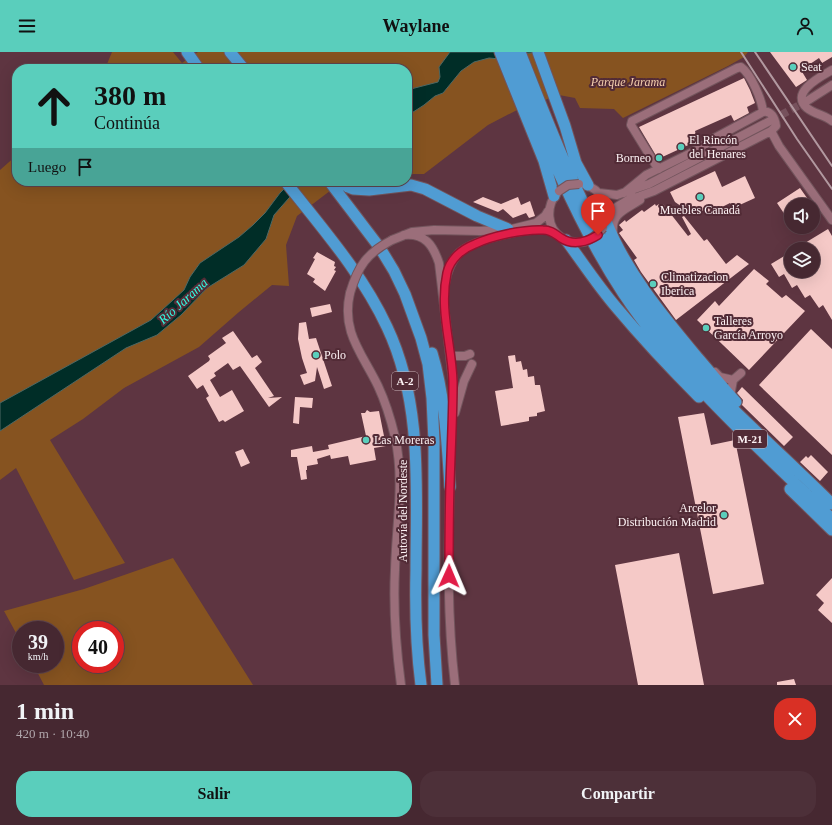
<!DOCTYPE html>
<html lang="es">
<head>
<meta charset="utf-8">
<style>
  body { margin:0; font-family:"Times New Roman",serif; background:#4d3039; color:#f1f3f6; height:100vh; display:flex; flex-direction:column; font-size:15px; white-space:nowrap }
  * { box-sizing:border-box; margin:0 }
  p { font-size:13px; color:#b0a6ab }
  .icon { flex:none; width:22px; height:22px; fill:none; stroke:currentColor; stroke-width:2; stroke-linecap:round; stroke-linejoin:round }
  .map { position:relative; height:633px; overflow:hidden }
  .details { display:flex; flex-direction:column; background:#462831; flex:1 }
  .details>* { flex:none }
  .hud { position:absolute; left:12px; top:12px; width:400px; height:122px; border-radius:16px; box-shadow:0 4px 16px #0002,0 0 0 1px #5e444d; background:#5acebc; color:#111; overflow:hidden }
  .controls { position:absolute; left:784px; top:146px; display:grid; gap:8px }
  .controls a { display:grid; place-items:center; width:36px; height:36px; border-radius:50%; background:#462831; box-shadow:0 4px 16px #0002,0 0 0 1px #5e444d; font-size:20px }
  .speed { position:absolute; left:12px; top:569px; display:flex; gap:8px; font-size:20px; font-weight:700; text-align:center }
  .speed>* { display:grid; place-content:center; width:52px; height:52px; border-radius:50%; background:#462831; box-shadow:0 4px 16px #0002,0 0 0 1px #5e444d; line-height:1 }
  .speed small { font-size:10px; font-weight:400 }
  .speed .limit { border:6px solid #d22; background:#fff; color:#111 }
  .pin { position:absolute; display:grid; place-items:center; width:34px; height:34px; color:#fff; margin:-41px -17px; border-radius:50% 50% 50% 0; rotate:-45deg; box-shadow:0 0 4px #0007 }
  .pin .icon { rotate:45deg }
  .me { position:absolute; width:44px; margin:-22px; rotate:1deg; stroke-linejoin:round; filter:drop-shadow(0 0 3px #0008) }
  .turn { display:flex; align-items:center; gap:14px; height:84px; padding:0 16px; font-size:18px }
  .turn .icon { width:52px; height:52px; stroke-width:2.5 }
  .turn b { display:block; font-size:28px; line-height:34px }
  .then { display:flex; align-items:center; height:38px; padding:0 16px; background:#0003; gap:8px; font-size:15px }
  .round { display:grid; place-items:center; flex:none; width:42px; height:42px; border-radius:16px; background:#4d3039 }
  .head { display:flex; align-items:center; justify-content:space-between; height:68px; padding:0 16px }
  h1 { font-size:24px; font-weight:800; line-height:30px }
  .primary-button { display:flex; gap:8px; margin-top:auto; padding:8px 16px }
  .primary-button a { flex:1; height:46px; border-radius:16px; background:#5acebc; color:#111; font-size:16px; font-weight:800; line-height:46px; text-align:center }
  .primary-button a+a { background:#4d3039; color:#f1f3f6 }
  header { display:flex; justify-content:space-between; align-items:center; height:52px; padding:0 16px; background:#5acebc; color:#111; font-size:18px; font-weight:800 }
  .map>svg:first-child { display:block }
  .green { fill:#865320; fill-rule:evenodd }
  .water { fill:#002d27; stroke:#4c6864 }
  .building { fill:#f5c9c7 }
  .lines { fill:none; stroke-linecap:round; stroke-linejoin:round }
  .minor-tunnel { stroke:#76515c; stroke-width:8; stroke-dasharray:8 4; stroke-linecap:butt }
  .minor-casing { stroke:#72545c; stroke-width:10 }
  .highway-casing { stroke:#72545c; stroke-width:13 }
  .minor { stroke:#9b6e7a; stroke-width:8 }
  .highway { stroke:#509cd3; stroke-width:11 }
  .rail { stroke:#b299a0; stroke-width:2 }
  .minor-bridge-casing { stroke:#72545c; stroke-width:10; stroke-linecap:butt }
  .minor-bridge { stroke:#9b6e7a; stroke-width:8 }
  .route-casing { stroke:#92132f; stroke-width:10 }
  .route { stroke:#e11d48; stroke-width:7 }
  .poi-dot { fill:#5acebc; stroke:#522b36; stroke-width:1.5 }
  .labels { text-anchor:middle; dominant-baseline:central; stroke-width:4; stroke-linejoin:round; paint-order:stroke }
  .shield { fill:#522b36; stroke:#cab6bb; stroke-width:1 }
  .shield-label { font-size:11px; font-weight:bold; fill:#fdf2f4 }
  .poi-label { font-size:12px; fill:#fdf2f4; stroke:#522b36; text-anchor:start }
  .park-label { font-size:12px; font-style:italic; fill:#f5cfae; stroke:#522b36 }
  .street-label { font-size:12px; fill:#fdf2f4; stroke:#522b36 }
  .water-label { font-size:13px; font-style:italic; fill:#32fde4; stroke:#522b36 }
</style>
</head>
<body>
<header><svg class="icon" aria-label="menu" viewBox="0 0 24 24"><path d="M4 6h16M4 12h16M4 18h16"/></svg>Waylane<svg class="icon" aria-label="person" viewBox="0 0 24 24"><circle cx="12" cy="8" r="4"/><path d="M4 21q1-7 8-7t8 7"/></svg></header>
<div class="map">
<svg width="832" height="633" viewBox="0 0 832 633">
  <rect width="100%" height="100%" fill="#5e3541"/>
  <path class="green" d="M112,0H173L182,11L198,0H748L744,5L728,14L623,66L614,57L580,56L575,46L559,43L517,58L488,73L424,122H407V17H105Z
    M17,103V129H343L297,164L286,193L289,234L272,233L239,260L199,295L124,336L83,367L50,388L125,511L74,528L16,416L0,428V118Z
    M173,506L253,633H44L33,612H55V578H21V590L4,559L84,537ZM81,578H115V612H81Z"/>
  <path class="water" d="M450,0H535L531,1L507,3L500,7L489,6L474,10L461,19L443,41L435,44L424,53L407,64V38L438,30L440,25L439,15Z
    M292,129H304L274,163L266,187L244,213L207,236L181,263L157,283L126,296L0,379V351L151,268L184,238L190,225L200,211L239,185L253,173L265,161L280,141Z"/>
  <path class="building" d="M770,0H832V5L822,11L819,6L801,18L807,28L796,35Z
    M744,26L750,38L755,51L747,55L749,61L734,69L731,63L695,79L697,89L658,107L639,75Z
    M715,119L722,135L745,124L755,146L733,156L730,151L708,162L706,157L694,163L675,150L670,140Z
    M800,136L812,153H791V172L777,151Z
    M483,145L501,152L518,145L521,153L530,149L535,164L529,166L526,161L513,166L503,157L498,160L473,150Z
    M655,152L656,154L659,152L660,154L663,152L688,184L691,182L682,165L684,164L704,189L707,187L726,212L737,203L749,212L676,268L641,220L634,208L637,206L619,181L623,178L619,173L625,168L626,170L642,158L644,160Z
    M828,177L832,184V268L823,253L819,256L810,243L805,246L797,233L792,236L784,222L779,225L771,212L791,200V219H813V197H795Z
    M317,200L335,210L334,214L336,215L334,218L336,219L325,239L313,230L315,227L307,222L315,207L313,206Z
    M754,217L769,229L766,232L782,246L786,243L805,259L749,318L697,268L715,249L719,254Z
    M330,252L332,260L312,265L310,256Z
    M306,270L309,287L316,286L332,334L324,337L317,315L315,329L304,333L300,323L307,321L302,306L298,287L299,271Z
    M811,277L832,297V403L759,333Z
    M233,279L252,306L257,303L262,310L255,316L274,344L268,346L282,345L269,355L240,314L233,318L228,311L214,321L216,324L210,328L220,345L232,338L244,359L225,370L223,368L219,370L206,346L209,344L203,333L197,337L188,324L209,309L210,307L208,304L226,291L222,286Z
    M515,303L516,310L521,309L523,318L527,317L528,325L534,324L535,333H540L545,359L537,361V364L529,365V369L501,374L495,339L513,336L508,304Z
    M742,335L793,385L784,394L742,353L743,348L737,341Z
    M295,345L313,346L312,356L300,355L299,372L293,371Z
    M367,358L370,360L379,359L386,394L374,396L376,408L350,413L348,404L331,407L330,403L317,407L318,412L307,414V418H306L307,427L301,428L297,405H291V398L312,394L313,400L329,397L328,393L366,384L361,361H365Z
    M704,361L711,393L735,388L764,532L713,542L678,365Z
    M243,397L250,411L241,415L235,400Z
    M811,403L828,420L820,429L800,410L806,404L808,406Z
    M679,501L704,633H638L615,513Z
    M832,526V571L818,558L824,551L816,543Z
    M794,627L796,633H777V630Z"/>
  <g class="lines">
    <path class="minor-tunnel" d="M770,69L807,49"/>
    <defs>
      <path id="minor" d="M832,18C822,24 789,40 807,56C814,62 825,63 832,69
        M807,49L832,33
        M771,79L779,94L832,168
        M659,117L655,112L631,73L632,69L737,16L741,15C751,22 762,48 763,60
        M583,132C602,137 612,156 604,174
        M557,141C546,154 546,176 562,186C568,190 576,191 584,190
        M599,141L617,143L649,132L770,69
        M624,141L646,123L701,96L711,88L763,60C771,58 775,66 776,74L771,79L654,139L629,148
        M607,161L633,145
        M613,181C611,161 625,158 640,148
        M404,183C425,181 433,193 439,211L453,329L451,387
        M392,188L412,180L434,178L480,179L512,177L536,171L545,164L548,159
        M445,232C447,220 450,210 459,201C474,187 524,176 545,178C549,178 553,180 556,182
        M350,241C341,280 362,301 378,334C385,349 391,368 395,385C405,429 396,474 395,518C393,556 396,595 401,633
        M451,304H465L470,302
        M715,320L720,325L733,328
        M730,344L733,328L741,321
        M455,361L464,329L472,312
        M450,431C448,498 447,566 455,633"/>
      <path id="highway" d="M187,0L199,17
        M230,0L244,17
        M500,0L544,109L554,144
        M510,0C542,83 574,166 623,241C678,324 760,397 832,467
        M520,0C552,81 582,162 631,235C662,281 698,323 738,362C769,392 801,421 832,452
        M538,0L565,74L576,111L588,133
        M285,129C321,175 362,221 387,275C423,351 416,437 416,518C415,557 416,595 421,633
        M329,129L380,196L394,219L405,242L421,286L428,312L432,346L434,390V583L437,633
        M340,129L348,135L353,137L369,138L411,133L425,137L477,164L508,177
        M606,169C626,220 663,264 698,306C711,321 723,336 736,350
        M566,188C583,211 598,234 616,255C642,286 670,316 699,345
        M432,301C445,344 447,390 450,435
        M790,437L832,478"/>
    </defs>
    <use href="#minor" class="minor-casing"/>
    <use href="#highway" class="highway-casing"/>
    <use href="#minor" class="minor"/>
    <use href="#highway" class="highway"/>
    <path class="rail" d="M741,0L797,87L832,137
      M755,0L832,114"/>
    <defs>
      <path id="minor-bridge" d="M559,139L568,133L579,132
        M584,190C592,187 597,183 603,176
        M350,241C358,214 367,201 392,188"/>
    </defs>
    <use href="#minor-bridge" class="minor-bridge-casing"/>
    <use href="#minor-bridge" class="minor-bridge"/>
  </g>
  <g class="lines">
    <defs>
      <path id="route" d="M449,524C449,493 449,463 450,433C451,398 453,364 453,330C452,293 439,258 447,221C450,207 462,197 475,192C492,184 524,177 543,178C551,178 555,182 561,186C573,194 587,190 598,183"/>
    </defs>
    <use href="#route" class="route-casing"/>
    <use href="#route" class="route"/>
  </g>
  <g class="poi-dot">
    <circle cx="793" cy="15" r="4"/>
    <circle cx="681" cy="95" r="4"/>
    <circle cx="659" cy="106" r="4"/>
    <circle cx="700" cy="145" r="4"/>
    <circle cx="653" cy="232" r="4"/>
    <circle cx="706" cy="276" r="4"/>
    <circle cx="316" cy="303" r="4"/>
    <circle cx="366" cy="388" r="4"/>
    <circle cx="724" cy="463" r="4"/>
  </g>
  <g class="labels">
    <g class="shield">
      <rect x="392" y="320" width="26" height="18" rx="3"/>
      <rect x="733" y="378" width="34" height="18" rx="3"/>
    </g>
    <g class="shield-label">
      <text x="405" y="329">A-2</text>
      <text x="750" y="387">M-21</text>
    </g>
    <g class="poi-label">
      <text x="801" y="15">Seat</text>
      <text x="689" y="88">El Rincón<tspan x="689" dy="14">del Henares</tspan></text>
      <text x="651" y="106" text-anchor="end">Borneo</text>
      <text x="700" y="158" text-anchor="middle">Muebles Canadá</text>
      <text x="661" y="225">Climatizacion<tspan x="661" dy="14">Iberica</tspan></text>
      <text x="714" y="269">Talleres<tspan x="714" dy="14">García Arroyo</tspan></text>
      <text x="324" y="303">Polo</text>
      <text x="374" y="388">Las Moreras</text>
      <text x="716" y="456" text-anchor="end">Arcelor<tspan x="716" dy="14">Distribución Madrid</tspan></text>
    </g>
    <g class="park-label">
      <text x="628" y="30">Parque Jarama</text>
    </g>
    <g class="street-label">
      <text transform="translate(403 459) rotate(-90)">Autovía del Nordeste</text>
    </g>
    <g class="water-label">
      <text transform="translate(183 249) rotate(-42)">Río Jarama</text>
    </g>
  </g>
</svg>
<div class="controls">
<a><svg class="icon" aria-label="sound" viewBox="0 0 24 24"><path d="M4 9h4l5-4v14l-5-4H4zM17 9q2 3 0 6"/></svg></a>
<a><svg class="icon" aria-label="layers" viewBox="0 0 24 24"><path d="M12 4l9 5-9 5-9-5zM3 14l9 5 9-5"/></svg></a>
</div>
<div class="speed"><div>39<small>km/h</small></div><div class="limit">40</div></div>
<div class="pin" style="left:598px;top:183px;background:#d93025"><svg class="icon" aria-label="arrive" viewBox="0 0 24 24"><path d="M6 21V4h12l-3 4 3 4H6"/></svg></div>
<svg class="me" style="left:449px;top:524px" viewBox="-20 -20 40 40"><path d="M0-17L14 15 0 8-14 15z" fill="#e11d48" stroke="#fff" stroke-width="4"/></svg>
<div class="hud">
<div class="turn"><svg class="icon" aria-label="ahead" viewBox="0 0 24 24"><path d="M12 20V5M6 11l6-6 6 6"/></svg><div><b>380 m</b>Continúa</div></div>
<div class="then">Luego<svg class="icon" aria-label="arrive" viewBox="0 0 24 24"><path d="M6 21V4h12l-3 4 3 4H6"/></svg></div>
</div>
</div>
<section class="details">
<div class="head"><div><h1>1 min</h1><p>420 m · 10:40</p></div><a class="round" style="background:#d93025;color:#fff"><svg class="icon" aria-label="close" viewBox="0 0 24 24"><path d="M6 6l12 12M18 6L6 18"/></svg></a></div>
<div class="primary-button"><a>Salir</a><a>Compartir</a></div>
</section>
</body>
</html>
